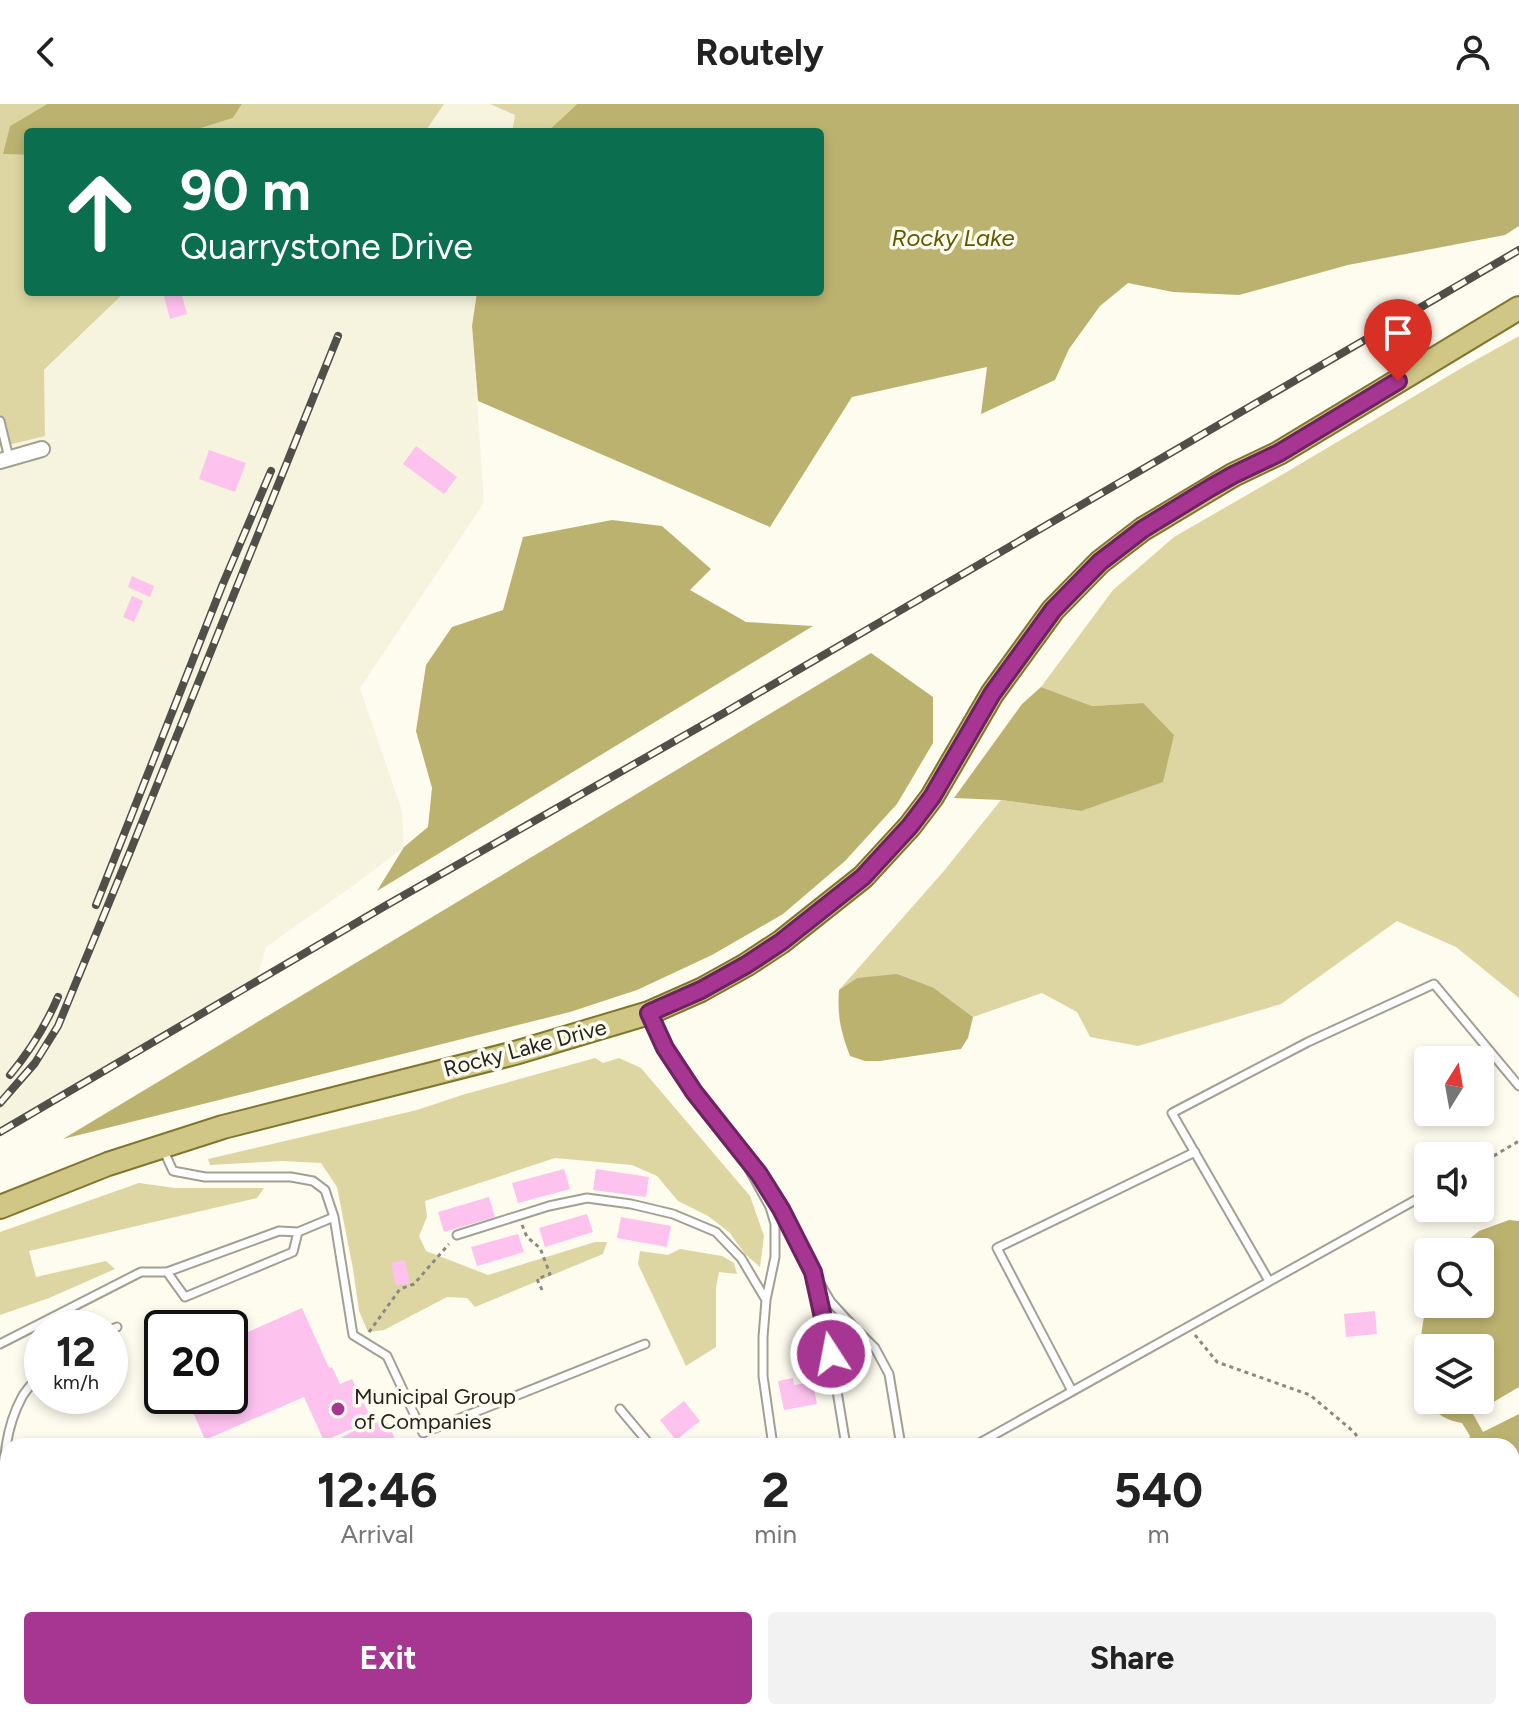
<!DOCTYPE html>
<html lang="en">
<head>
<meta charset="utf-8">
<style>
  body { margin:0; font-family:Figtree,sans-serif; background:#f2f2f2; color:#222; height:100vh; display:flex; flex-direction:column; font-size:30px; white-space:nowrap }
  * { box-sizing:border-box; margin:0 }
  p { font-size:26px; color:#767676 }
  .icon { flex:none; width:44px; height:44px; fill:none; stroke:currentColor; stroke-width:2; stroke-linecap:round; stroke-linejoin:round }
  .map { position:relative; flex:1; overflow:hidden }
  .panel { position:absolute; left:0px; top:1334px; width:1520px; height:282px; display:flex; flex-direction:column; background:#fff; border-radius:24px 24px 0 0; box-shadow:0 4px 12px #0003 }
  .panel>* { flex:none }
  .top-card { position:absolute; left:24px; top:24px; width:800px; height:168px; border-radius:8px; box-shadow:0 4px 12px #0003; background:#0b6e4f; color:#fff; overflow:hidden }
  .needle { width:52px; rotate:11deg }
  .controls { position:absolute; left:1414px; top:942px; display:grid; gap:16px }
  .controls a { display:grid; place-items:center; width:80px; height:80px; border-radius:8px; background:#fff; box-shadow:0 4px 12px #0003; font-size:40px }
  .speed { position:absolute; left:24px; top:1206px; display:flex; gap:16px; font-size:40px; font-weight:700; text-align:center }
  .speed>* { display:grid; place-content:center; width:104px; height:104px; border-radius:50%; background:#fff; box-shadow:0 4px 12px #0003; line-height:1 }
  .speed small { font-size:20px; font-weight:400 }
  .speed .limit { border:4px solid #111; border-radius:12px; background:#fff; color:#111 }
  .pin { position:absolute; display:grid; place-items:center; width:68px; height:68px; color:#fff; margin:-82px -34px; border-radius:50% 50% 50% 0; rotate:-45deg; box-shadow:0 0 8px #0007 }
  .pin .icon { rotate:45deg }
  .me { position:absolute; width:88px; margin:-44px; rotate:349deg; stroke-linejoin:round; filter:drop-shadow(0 0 6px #0008) }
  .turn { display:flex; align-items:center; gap:28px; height:168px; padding:0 24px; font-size:36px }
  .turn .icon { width:104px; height:104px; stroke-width:2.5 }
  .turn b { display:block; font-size:56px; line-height:68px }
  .eta { display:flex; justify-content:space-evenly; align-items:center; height:136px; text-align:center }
  .eta b { font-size:48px; font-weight:700; line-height:56px }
  .action { display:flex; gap:16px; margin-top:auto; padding:16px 24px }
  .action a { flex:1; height:92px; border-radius:8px; background:#a63692; color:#fff; font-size:32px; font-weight:700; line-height:92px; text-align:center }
  .action a+a { background:#f2f2f2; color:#222 }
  header { display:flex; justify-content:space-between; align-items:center; height:104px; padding:0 24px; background:#fff; font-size:36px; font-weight:700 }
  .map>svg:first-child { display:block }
  .built { fill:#f6f3de }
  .green { fill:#ddd6a2 }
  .water { fill:#bcb270 }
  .building { fill:#fdc2ee }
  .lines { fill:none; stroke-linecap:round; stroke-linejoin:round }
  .lane-casing { stroke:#a1a093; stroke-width:11 }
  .street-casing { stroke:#a1a093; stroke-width:18 }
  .secondary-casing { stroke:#a1a093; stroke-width:24 }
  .primary-casing { stroke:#80762e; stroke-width:26 }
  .path { stroke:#8b8a82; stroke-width:3; stroke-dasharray:4 4; stroke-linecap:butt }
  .lane { stroke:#fff; stroke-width:7 }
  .street { stroke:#fff; stroke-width:14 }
  .secondary { stroke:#e8e3c3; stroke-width:20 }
  .primary { stroke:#d0c786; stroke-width:22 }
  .rail-casing { stroke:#504f49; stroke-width:8 }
  .rail { stroke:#fefcef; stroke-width:5; stroke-dasharray:15; stroke-linecap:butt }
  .route-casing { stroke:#6c235f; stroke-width:20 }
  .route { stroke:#a63692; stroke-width:14 }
  .poi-dot { fill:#a63692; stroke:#fefcef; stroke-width:3 }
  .labels { text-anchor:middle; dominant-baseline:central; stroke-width:7; stroke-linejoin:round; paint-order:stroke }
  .street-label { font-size:22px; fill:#252420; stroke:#fefcef }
  .poi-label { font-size:22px; fill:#252420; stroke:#fefcef; text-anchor:start }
  .water-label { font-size:24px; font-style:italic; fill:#625802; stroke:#fefcef }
</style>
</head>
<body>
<header><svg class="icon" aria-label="back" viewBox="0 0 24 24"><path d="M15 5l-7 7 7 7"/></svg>Routely<svg class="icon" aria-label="person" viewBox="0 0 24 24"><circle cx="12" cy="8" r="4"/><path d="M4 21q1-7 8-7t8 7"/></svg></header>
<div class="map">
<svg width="1519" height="1615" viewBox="0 0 1519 1615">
  <rect width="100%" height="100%" fill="#fefcef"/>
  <path class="built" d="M444,0H490L515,11L512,28H425Z
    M125,188H477L472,222L484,399L360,584L402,707L404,743L354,781L266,843L257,874L0,1028V343L45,332L44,267Z"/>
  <path class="green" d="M0,0H47L10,22L4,50L28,51V188H125L44,266L45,332L0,343Z
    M242,0H444L425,28H196L198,25L233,14Z
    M490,0H577L547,28H512L515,11Z
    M1519,232V894L1456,843L1397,817L1281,900L1138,942L1090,933L1077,908L1042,889L973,913L934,884L857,874L839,886L943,768L1001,696L1081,707L1143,599L1092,602L1041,583L1113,486L1174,433L1285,369L1465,262Z
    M595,954L603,959L619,954L641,964L750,1092L764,1132L760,1163L745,1150L729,1128L708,1112L678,1097L657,1072L632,1061L555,1054L425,1097L427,1113L419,1132L426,1147L488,1171L595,1138H607L603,1150L475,1203L467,1194L447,1193L384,1226L368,1228L359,1207L353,1165L337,1083L321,1059L282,1057L210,1061L208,1055L417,1006L462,991Z
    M139,1079L175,1084H264L257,1094L29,1147L36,1173L106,1157L115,1165L49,1194L0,1211V1128Z
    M680,1145L722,1152L734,1159L737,1170L719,1168L716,1184V1243L686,1262L638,1160L640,1147L668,1151Z"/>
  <path class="water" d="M47,0H242L233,14L198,25L196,28H28V51L3,50L10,22Z
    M577,0H1519V122L1505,131L1348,161L1239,191L1173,188L1128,179L1100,202L1069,245L1055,276L981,310L987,263L852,293L770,423L478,297L472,222L477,188H820V28H547Z
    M612,416L662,422L711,465L690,486L746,518L813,522L377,787L404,743L428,723L432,684L416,627L426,561L452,523L503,506L523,433Z
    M871,549L933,593V639L897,700L845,757L783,810L712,851L637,886L570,908L63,1035Z
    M1041,583L1092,602L1143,599L1174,631L1163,678L1081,707L1001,696L954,694L1022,600Z
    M897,870L934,884L973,913L968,934L961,945L880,957H865L850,952C841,928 837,912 839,886L857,874Z
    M1509,1116L1519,1117V1283L1473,1310L1483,1328L1519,1310V1438L1512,1436V1342H1467L1470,1332L1462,1319C1446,1316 1435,1311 1429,1296H1480V1244H1428V1293C1417,1263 1419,1228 1428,1197V1200H1480V1148H1454L1479,1127Z"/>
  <path class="building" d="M178,188H181L187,210L170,215L164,192Z
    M416,342L457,373L444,390L403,360Z
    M209,346L246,359L235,388L199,375Z
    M132,472L154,482L150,493L128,483Z
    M132,492L143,497L134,518L123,513Z
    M564,1065L570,1085L518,1099L512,1079Z
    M596,1065L649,1073L646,1093L593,1086Z
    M489,1093L495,1113L444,1128L438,1108Z
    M587,1110L593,1128L545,1143L539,1124Z
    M621,1113L671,1122L667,1143L617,1134Z
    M518,1130L524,1148L477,1162L471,1143Z
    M405,1156L410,1179L396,1182L391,1159Z
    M302,1204L329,1264L332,1263L340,1280L352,1275L372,1316L324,1337L304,1293L205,1336L186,1292H230V1236Z
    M1375,1207L1377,1230L1346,1233L1344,1210Z
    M793,1274L794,1281L813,1278L817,1300L784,1306L778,1277Z
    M684,1297L700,1317L676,1336L660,1316Z
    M384,1310L398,1342H342L339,1335Z"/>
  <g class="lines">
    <defs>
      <path id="lane" d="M0,317L9,354
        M650,910L665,944L694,988L737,1043L770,1103L775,1120V1153L766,1196L763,1233V1272L773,1342
        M163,1045L173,1067L205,1073H291L313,1077L325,1086L334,1113L353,1231L387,1252L423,1329L645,1240
        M751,1060L781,1105L813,1168L831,1198L853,1222L875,1244L889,1270L901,1342
        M457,1131L549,1102L587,1094L631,1100L673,1110L716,1128L741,1154L766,1196
        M167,1168L185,1193L293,1148L298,1128
        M815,1175L827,1226L846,1342
        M1269,1177L1172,1009L1308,938L1434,880L1519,982
        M110,1226L117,1223
        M0,1240L141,1168H167L279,1127L298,1128L334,1113
        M1072,1287L997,1144L1195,1048
        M620,1305L651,1342
        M974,1342L1428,1089
        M8,1390C0,1360 7,1321 22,1293C27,1284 36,1276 42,1268
        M2,1529L8,1526
        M1512,1587L1519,1583
        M408,1615L415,1608
        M1449,1615L1462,1608"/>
      <path id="street" d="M0,357L42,345"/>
      <path id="secondary" d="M922,1608L928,1611L977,1615"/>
      <path id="primary" d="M0,1103L108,1060L223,1023L515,949L649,909L701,886L746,861L781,838L863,773L910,722L932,693L992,590L1053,506L1100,458L1143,425L1233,371L1279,349L1519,204"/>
    </defs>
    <use href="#lane" class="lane-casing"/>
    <use href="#street" class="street-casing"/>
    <use href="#secondary" class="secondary-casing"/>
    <use href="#primary" class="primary-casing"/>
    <path class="path" d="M1480,1060L1519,1037
      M522,1121L527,1133L540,1144L550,1170L537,1175L542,1186
      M369,1228L400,1185L414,1180L449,1140
      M1195,1231L1217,1258L1310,1291L1354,1328L1364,1342
      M1512,1543L1519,1550
      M1512,1554L1519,1555"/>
    <use href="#lane" class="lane"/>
    <use href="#street" class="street"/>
    <use href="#secondary" class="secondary"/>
    <use href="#primary" class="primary"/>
    <defs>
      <path id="rail" d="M96,801L222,482L271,367
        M10,971C29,948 46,921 58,893
        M0,999L35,959L58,922L132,743L338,232
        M0,1028L385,802L724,609L1519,146"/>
    </defs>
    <use href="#rail" class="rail-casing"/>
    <use href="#rail" class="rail"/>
  </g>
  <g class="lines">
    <defs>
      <path id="route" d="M831,1250L813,1168L781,1105L759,1070L694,988L665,944L649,909L701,886L746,861L781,838L863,773L910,722L932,693L992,590L1053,506L1100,458L1143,425L1210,384L1233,371L1279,349L1398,277"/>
    </defs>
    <use href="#route" class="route-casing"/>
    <use href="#route" class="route"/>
  </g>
  <circle class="poi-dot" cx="338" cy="1305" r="8"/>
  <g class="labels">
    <g class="street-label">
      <text transform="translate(525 944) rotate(-15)">Rocky Lake Drive</text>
    </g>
    <g class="poi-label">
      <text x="354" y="1292">Municipal Group<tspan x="354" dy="25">of Companies</tspan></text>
    </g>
    <g class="water-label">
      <text x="953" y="133">Rocky Lake</text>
    </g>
  </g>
</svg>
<div class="controls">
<a><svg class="needle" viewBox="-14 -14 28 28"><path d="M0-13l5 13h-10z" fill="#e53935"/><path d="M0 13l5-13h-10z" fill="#767676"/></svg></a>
<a><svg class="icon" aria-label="sound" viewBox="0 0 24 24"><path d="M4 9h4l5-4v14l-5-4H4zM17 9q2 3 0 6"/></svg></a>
<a><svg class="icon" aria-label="search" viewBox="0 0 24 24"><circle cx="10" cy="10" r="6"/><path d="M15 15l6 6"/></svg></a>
<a><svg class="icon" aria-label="layers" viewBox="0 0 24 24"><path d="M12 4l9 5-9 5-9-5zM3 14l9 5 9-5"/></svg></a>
</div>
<div class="speed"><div>12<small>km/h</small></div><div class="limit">20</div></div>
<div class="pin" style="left:1398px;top:277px;background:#d93025"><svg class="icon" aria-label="arrive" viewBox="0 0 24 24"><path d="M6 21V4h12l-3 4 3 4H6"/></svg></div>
<svg class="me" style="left:831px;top:1250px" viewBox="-20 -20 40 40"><circle r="17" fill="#a63692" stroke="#fff" stroke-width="3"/><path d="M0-11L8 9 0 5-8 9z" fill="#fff"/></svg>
<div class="top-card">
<div class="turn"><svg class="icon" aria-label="ahead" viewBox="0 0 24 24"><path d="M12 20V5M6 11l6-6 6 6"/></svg><div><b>90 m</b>Quarrystone Drive</div></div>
</div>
<section class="panel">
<div class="eta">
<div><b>12:46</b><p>Arrival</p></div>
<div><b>2</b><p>min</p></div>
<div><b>540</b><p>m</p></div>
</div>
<div class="action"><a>Exit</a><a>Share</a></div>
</section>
</div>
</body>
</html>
